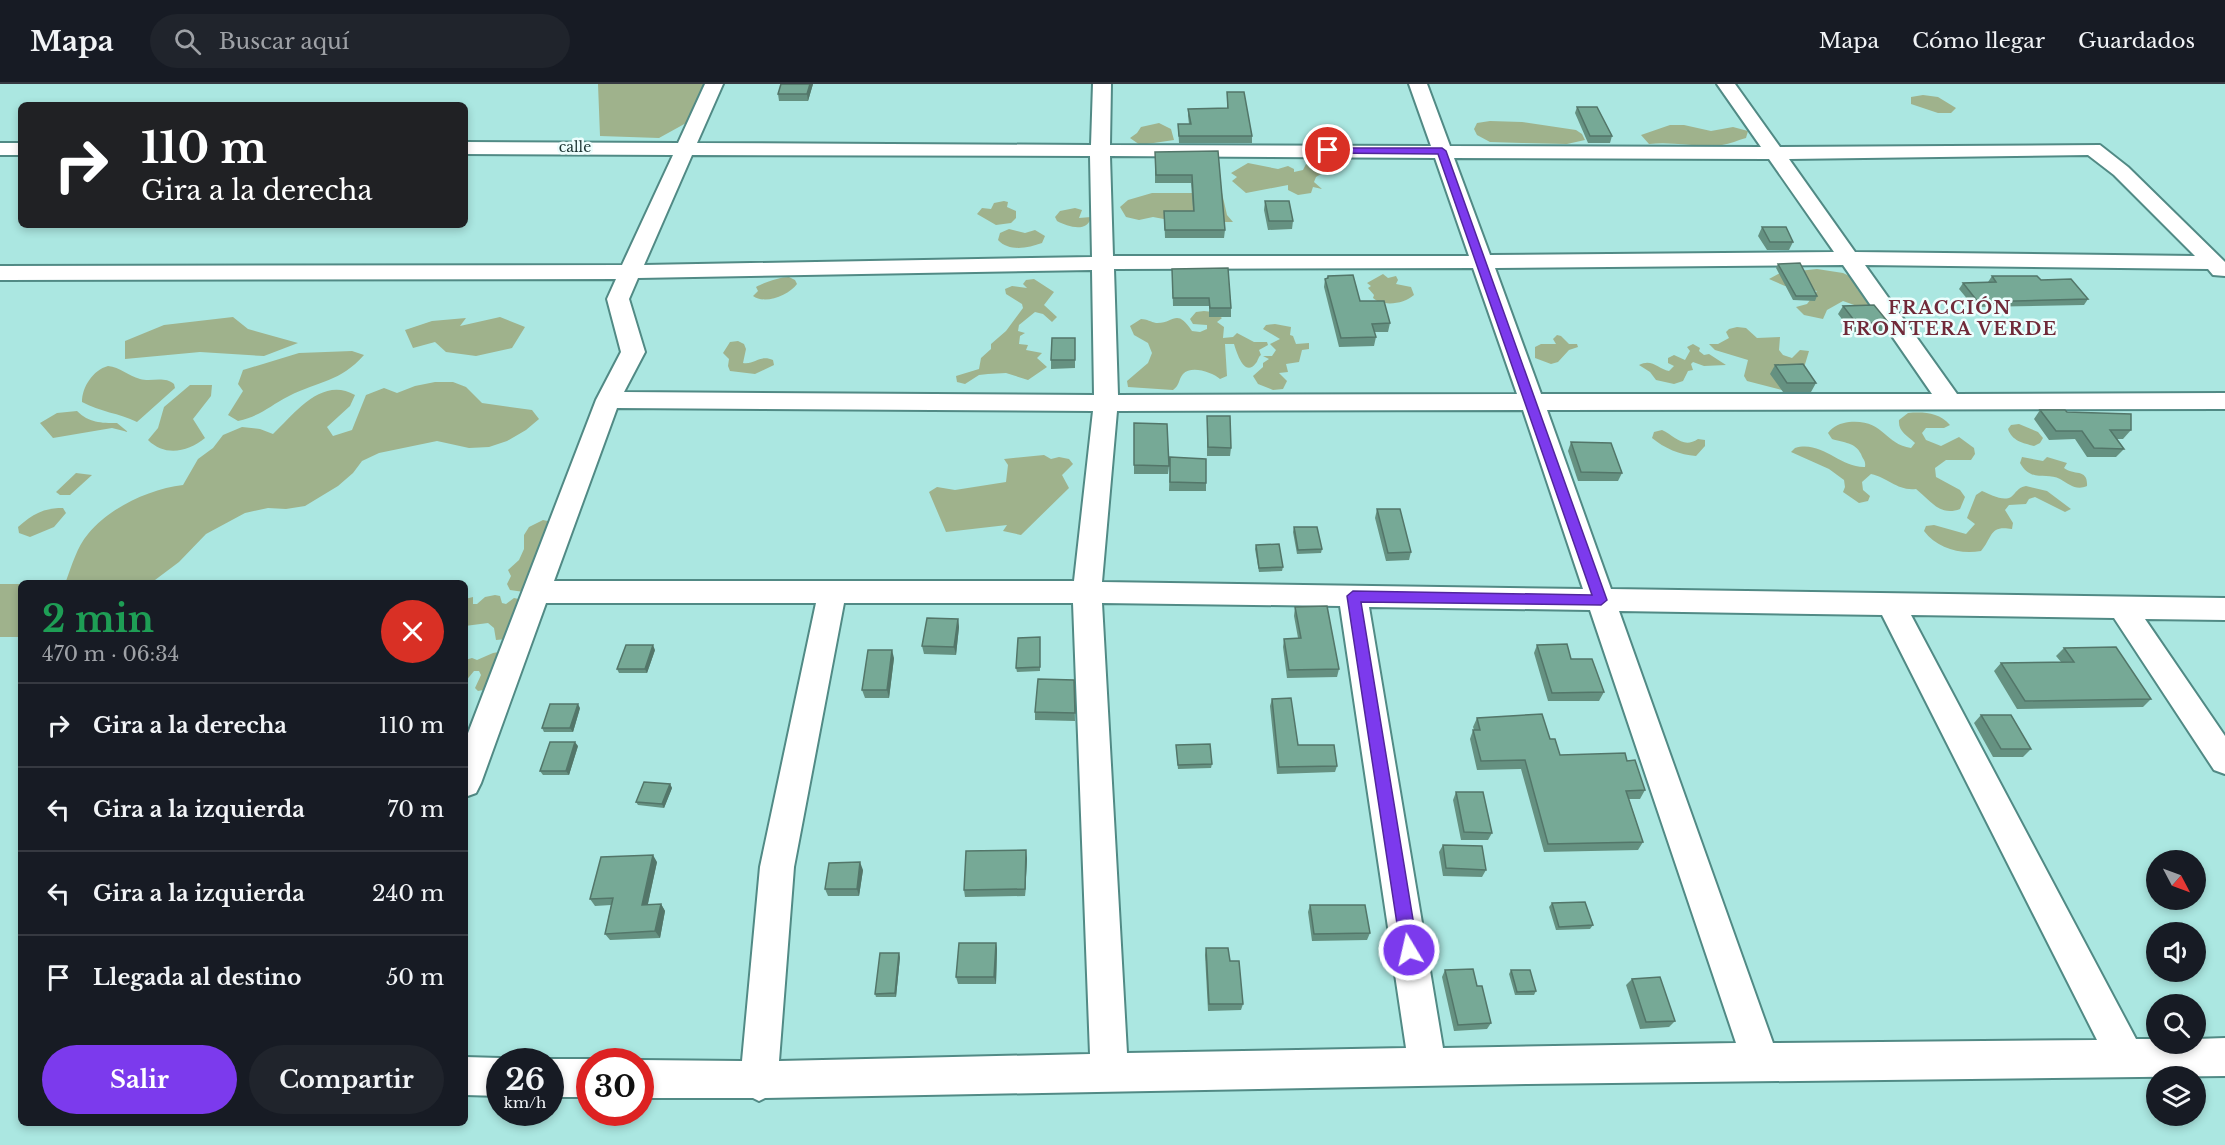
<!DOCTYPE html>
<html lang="es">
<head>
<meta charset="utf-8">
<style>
  body { margin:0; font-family:"Libre Baskerville",serif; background:#20242c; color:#f1f3f6; height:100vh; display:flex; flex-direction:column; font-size:22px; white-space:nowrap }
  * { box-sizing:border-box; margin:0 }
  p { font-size:20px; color:#9ea1a6 }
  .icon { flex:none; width:33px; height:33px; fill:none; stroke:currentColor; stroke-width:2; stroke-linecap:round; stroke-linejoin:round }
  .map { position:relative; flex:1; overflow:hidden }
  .drawer { position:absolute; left:18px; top:496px; width:450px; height:546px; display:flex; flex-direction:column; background:#171b24; border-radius:9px; box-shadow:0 3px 9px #0003 }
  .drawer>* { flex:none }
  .guide { position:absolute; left:18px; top:18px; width:450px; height:126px; border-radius:9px; box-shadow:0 3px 9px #0003; background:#202124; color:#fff; overflow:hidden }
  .needle { width:39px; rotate:131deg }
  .fabs { position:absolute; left:2146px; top:766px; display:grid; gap:12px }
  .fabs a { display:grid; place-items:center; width:60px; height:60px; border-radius:50%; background:#171b24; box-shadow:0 3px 9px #0003; font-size:30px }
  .speed { position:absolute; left:486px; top:964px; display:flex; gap:12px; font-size:30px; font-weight:700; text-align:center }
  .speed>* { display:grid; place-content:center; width:78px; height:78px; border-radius:50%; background:#171b24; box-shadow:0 3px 9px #0003; line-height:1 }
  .speed small { font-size:15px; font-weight:400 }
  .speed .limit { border:9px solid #d22; background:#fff; color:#111 }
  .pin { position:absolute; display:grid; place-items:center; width:51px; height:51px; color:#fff; margin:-26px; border:3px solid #fff; border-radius:50%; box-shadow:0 2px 6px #0007 }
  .me { position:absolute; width:66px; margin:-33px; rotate:351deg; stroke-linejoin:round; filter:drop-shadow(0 0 4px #0008) }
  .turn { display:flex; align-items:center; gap:21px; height:126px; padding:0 24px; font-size:27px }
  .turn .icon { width:78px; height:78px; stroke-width:2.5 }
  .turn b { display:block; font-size:42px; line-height:51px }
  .round { display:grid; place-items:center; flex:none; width:63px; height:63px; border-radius:32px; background:#20242c }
  .head { display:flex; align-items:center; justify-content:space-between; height:102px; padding:0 24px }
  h1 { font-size:36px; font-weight:800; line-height:45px; color:#1e9e55 }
  .cta { display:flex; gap:12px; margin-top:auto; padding:12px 24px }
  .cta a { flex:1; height:69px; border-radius:36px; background:#7c3aed; color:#fff; font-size:24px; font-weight:800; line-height:69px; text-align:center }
  .cta a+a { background:#20242c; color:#f1f3f6 }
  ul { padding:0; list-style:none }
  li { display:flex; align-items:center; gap:18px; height:84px; padding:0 24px; border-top:2px solid #363941 }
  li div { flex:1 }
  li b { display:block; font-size:22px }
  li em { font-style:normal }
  header { display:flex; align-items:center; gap:36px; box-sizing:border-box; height:84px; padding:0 30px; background:#171b24; border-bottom:2px solid #363941 }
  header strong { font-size:28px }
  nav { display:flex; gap:33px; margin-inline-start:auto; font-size:21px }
  .search { width:420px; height:54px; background:#20242c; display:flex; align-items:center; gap:15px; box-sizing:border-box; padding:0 21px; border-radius:33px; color:#9ea1a6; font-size:22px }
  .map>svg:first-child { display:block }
  .green { fill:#9fb28c }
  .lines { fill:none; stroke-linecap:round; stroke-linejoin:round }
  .street-casing { stroke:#518a85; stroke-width:4 }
  .street { fill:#fff; fill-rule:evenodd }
  .wall { fill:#659181 }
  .shaded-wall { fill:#537669 }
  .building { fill:#76a996; stroke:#537669; stroke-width:1.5 }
  .route { fill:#7c3aed; stroke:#51269a; stroke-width:1.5 }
  .labels { text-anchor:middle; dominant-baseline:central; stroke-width:5; stroke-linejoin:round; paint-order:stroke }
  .far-street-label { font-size:14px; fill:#19312f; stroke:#edfefd }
  .far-district-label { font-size:18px; font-weight:bold; letter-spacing:1.5px; fill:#702a39; stroke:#edfefd }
</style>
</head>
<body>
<header>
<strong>Mapa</strong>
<div class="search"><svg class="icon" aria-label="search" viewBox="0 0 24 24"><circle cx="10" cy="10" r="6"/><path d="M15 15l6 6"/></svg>Buscar aquí</div>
<nav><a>Mapa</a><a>Cómo llegar</a><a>Guardados</a></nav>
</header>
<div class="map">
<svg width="2225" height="1061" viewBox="0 0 2225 1061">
  <rect width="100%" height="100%" fill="#abe7e1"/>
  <path class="green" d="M598,0H715L697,33L659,54L600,52Z
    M1923,11L1938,13L1956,24L1951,29H1938L1911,20V13Z
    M1490,37L1522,38L1576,46L1582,50L1585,56L1567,60L1522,59L1490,58L1477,51L1474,45L1477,39Z
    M1159,39L1171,45L1174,56L1140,61L1130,54L1137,49L1141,43Z
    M1670,41H1684L1711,47L1733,43L1748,47L1746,54C1738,56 1730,60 1722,61C1698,64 1674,57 1649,60L1641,51Z
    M1248,79L1278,85L1288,82L1294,85V88L1303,86L1306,80L1319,81L1321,90L1316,93L1314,98L1322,105L1313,103L1311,109L1298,111L1288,106V101L1246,109L1232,97L1237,93L1231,89Z
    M1152,109H1222L1227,131L1233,138H1180L1153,133L1139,136L1126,133L1120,123L1128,116Z
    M1004,117L1008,118L1007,123L1016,127V134L1011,139L996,141L977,130L982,124L991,125L994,119Z
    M1075,124L1082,126L1079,134L1091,133C1088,149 1068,143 1057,137L1055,133L1060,127Z
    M1009,145L1025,149L1035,146L1045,152L1042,159C1028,164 1009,168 998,156L1000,149Z
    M1817,185L1843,189L1858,196L1859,201L1857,205L1870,216L1871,227L1843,217L1827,226L1823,235L1804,231L1796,223L1807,220L1817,207L1785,202L1769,195L1780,189Z
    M1383,190L1388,194L1396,192L1398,196L1396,200L1411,203L1414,211C1404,220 1383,223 1373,214L1374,211L1368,204L1371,202L1367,199Z
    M789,193L795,196L797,200C789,211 765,221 753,212L758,207L756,203C763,199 780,193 789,193Z
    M1034,195L1054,208L1044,221L1057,233L1052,238L1043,230L1035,228L1019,241L1018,247L1025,249L1020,252L1019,260L1028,261L1026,266L1042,269L1037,274L1047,283L1028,296L1006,289L988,290L979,291L965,300L957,298L956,292L979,285L981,274L991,265V260L1006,247L1023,224L1022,220L1006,210L1005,205L1012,202L1027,204L1023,200L1026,196Z
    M1204,227L1213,228L1222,234L1217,238L1224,243L1223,254L1233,253L1237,249L1254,258H1267L1268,261L1259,266L1261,271C1258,273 1258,277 1256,279C1244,295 1236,266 1234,260H1225L1227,292L1220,295C1212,288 1191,281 1183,290C1178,296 1180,301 1173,306L1128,303L1127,297L1148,279L1152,269L1148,259L1134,251L1130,242L1141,235C1147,235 1151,238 1156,239C1174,240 1176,223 1192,247L1200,248L1207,245V241L1193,240L1190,235L1196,228Z
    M233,233L248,245L298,259L264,272L200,268L125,275V257L164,241Z
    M500,233L525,243L512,264L476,272L446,268L435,258L413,264L405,246L432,237L466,234L460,242Z
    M1275,240L1291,243L1290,251L1293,252L1296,260L1309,259V265L1302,266L1299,278L1286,280L1288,288L1279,289L1287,297L1283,305L1273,306L1258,300L1253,292L1263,283V279L1269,275L1263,272H1272L1276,266L1270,260L1280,255L1263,245L1266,241Z
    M1737,243L1746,244L1757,254L1780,253L1779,266L1783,271L1792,274L1800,266L1809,267L1803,287L1782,306L1747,297L1744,292L1748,276L1715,266L1709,260H1718L1729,254L1726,248L1729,245Z
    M1557,251L1561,252L1569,260H1577L1578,263L1569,266L1558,278L1551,280L1535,274V263L1541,260H1556L1553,255Z
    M738,257L744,260L746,265L743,279C755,281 760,270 773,276L774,281L755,290L730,287L728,282L729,275L723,269L730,258Z
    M1693,260L1700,264L1699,267L1704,271L1709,270L1726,281L1704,282L1693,278L1691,280L1693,286L1688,287L1683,297L1674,300L1656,296L1650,288L1639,281C1652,274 1658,285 1669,287L1674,282L1668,279V274L1674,271L1685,276L1690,267L1687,263Z
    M352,267L364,271C340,298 319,297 289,312C269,322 263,331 238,337L228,331L243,307L238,300L243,286L299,269Z
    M108,282C120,283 128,292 140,295C151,298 165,292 174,300L175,304L137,338C119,329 100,328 82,318C82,303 93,286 108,282Z
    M435,298H453L466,303L482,319L532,326L539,335L526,346L507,357L489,363L469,364L437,357L379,369L362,377L353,389L338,402L305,422L286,425L268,424L245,429L206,450L179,478L151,499H59L66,497C72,481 77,463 88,450C110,423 150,405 183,401L198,375L213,364L223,351L242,343L260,345L273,350C295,329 322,292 355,311L350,322L327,343L333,352L352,346L366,311L384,304L397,309L415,302Z
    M190,301H212L211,312L193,335L205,354C188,368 165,373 148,356L158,344L164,323Z
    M77,327C89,339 101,339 117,339L128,348L112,344L53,354L40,339L57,329Z
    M1908,329C1923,328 1939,328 1950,341L1944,344H1926L1922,349L1926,356L1941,362L1959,353L1974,364L1975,370L1971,376H1946L1935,384L1936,393L1960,406L1965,413L1960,425C1940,433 1930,416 1916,405C1897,407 1889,394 1871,390L1862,398L1863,406L1870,412L1868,417L1859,419L1843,408L1845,403L1844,396L1829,385L1791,368L1795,364C1822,356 1840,384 1865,383C1866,376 1863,376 1861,370C1855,358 1844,359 1832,355L1828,349C1833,342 1841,339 1849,338C1884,335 1884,360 1911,364L1915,359C1907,351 1898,348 1899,336Z
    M2019,340L2038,348L2043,354L2040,359L2034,362C2023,359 2012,357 2008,345L2011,341Z
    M1662,346C1675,352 1683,365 1698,355L1705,356V362L1696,372C1680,371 1664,364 1652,354L1654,348Z
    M1044,371L1051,375L1059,373L1069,375L1073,380L1062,391L1069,404L1021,451L1003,447L1007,441L946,448L929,408L937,403L955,406L1006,398L1008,381L1004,375Z
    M2022,373L2043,377L2047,373L2067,379L2064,384C2074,392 2088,384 2087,402C2076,407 2069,400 2060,395C2047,388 2031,399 2020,379Z
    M76,389L92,391L70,411H60L56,408Z
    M2026,402L2047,407L2071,425L2065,428L2035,413L2029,415L2026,420L2009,421L2005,426L2013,439L2012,445C1989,441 1993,453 1981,467C1960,471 1937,464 1924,447L1926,442L1934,441L1966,450L1975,440L1967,434L1976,411L1982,407C1990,410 2003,418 2011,413C2017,408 2017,404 2026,402Z
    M63,424L66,429L54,443L30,453L19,449L18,443C33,430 43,424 63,424Z
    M543,436L552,438L524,508L510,506L507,500L511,492L508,486L519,476L524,465V451L529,443Z
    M0,500H21V553H0Z
    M495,511L500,512L502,519L506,520L514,514L523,516L507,555L496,556L494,544L488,539L465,542V515L473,513V520H477L485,513Z
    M505,567L489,605L478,607L475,604L481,591L479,587H474L465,598V576L472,574L477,576L493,569Z"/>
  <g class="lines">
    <defs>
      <path id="street" d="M705,0H723L697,59L1091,61L1093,0H1111L1110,61L1431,62L1409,0H1427L1450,62L1761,63L1717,0H1735L1780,63L2100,61L2128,83L2225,178V192L2213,191L2208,185L1865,181L1957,310L2225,309V325L1547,326L1611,505L2225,514V536L2145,535L2225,652V690L2214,686L2114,534L1911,531L2136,955H2157V960H2196V955L2225,954V992L1528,1000L765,1014L759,1017L753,1014H640V978H636L640,976L742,977L760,783L816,519H546L481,699L476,709L465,713V657L596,316L621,268L607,215L616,195L0,196V182L622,181L673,71L465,70V58L678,59ZM692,71L1090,72L1092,173L644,181ZM2088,71L2114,91L2195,172L1855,168L1789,75ZM1110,72L1435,74L1469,172H1113ZM1454,74L1769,75L1834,168L1490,171ZM1843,181L1932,310H1541L1495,184ZM1473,184L1517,310L1118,311L1114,185ZM1092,186L1094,311L624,308L645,268L629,215L638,194ZM617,324L1093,327L1074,497H554ZM1523,326L1583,505L1102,498L1117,327ZM844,519H1073L1090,970L779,977L794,783ZM1102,519L1340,522L1406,964L1127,969ZM1369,523L1590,526L1736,959L1443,964ZM1619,527L1882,531L2097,956L1773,959Z
        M0,59H21V71H0Z
        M465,973L500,974L509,978H500V1012L465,1011Z
        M550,975H590L597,978H590V1013H550V978H543Z"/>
    </defs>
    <use href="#street" class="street-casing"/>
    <use href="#street" class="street"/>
  </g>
  <path class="wall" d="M813,0L808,17H779L778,10Z
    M1227,8L1252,52V59H1179L1178,40H1189L1188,32V25L1227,24Z
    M1577,23L1612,52L1610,59H1588L1575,29Z
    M1218,67L1225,146L1224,154H1165L1164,127H1193L1191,99H1155V76Z
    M1265,117L1293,137L1292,145L1268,146L1264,126Z
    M1762,143L1793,158L1789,166H1767L1758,152Z
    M1778,180L1817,212L1815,217L1793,216L1776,184Z
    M1172,185L1231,224V233H1209V222H1173Z
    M1328,192L1360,217L1390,239L1388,248H1374L1376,253L1374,262L1339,263L1324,203L1325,195L1327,194Z
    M1992,192L2041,196L2088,215L2084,221L1974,223L1959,205L1963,199L1988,198Z
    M1843,222L1888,238L1883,247L1852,248L1838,230Z
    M1075,254V284L1051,285V276Z
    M1775,281L1816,299L1811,308H1783L1770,290Z
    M2040,326L2067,328L2131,346L2123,355H2117L2124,365L2116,373H2087L2075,355L2049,356L2034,335Z
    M1207,332L1231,364L1230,372H1207Z
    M1134,339L1169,382L1168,390H1134Z
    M1571,358L1622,389L1618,397H1578L1568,367Z
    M1170,373L1206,399V407H1169Z
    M1377,425L1411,468L1409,476L1386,477L1375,434Z
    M1294,443L1322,465L1321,469L1297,470L1293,448Z
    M1256,461L1283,483L1282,487L1259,488L1255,465Z
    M1295,523L1339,585L1337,593L1287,594L1283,563L1284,555L1298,554L1294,532Z
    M958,535L959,543L956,571L924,570L922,562Z
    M1040,553V587L1017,588L1016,584Z
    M1537,561L1571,575L1604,608L1599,617H1548L1534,569Z
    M2064,564L2151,615L2143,623L2017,625L1994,587L2001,579L2061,578L2056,572Z
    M655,566L647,589H619L617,585Z
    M894,574L889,614H865L862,606Z
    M1074,596L1075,637L1035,636V628Z
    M1272,615L1298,661L1337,682L1335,688L1277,690L1270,622Z
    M580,624L573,648H544L542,644Z
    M1981,631L2031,665L2023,673H1993L1974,639Z
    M1477,634L1550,655L1560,671L1627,677L1645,706L1640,715H1629L1643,758L1638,766L1544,768L1521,685L1477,686L1470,655L1473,646H1474L1473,643Z
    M1176,661L1212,680L1211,684L1178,685Z
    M578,662L569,691H543L540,687Z
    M670,700L672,704L664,724L638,721L636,718Z
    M1456,708L1492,749L1488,756H1461L1453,716Z
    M1443,761L1486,786L1482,793L1443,792L1439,768Z
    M1027,774L1025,812L965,813L964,806Z
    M657,778L648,820H661L665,827L660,854L610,856L605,850L611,821L595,822L590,815Z
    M863,786L859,812H828L825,805Z
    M1552,819L1593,841L1590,845L1556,846L1549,823Z
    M1310,821L1370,849L1367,856L1312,857L1308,828Z
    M996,859L997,865L996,900H958L956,893Z
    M1206,864L1230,877L1243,920L1241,926L1208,927L1205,871Z
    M900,873L896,913H876L875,910Z
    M1445,886L1477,902L1491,939L1487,945L1454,947L1442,893Z
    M1511,886L1536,907L1534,911H1515L1509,890Z
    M1632,895L1675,937L1669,943L1640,945L1626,901Z"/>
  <path class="shaded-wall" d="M810,0H813L808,17L807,10Z
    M958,535L959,543L956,571L954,563Z
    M653,561L655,566L647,589L645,585Z
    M892,566L894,574L889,614L887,606Z
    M578,620L580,624L573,648L570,644Z
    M575,658L578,662L569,691L566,687Z
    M670,700L672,704L664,724L662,720Z
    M1026,766L1027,774L1025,812V805Z
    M653,771L657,778L646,828L642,821Z
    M860,778L863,786L859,812L857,805Z
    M661,820L665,827L660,854L655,847Z
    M996,859L997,865L996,900L994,893Z
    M899,869L900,873L896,913L895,909Z"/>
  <path class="building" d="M781,0H810L807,10H778Z
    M1227,8H1244L1252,52H1179L1178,40H1191L1188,25L1228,24Z
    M1577,23H1597L1612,52H1590Z
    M1218,67L1225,146H1165L1164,127H1194L1192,91H1156L1155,68Z
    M1265,117H1289L1293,137H1269Z
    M1762,143H1786L1793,158H1770Z
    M1800,179L1817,212H1796L1778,180Z
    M1228,184L1231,224H1210L1209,214H1173L1172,185Z
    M1353,191L1360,217H1384L1390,239L1372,240L1376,253L1341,254L1325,195L1328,194V192Z
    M1992,192H2037L2041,196L2071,195L2088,215L1978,218L1963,199L1996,198Z
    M1874,221L1888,238L1857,240L1843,222Z
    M1052,254H1075V276H1051Z
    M1803,280L1816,299H1787L1775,281Z
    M2040,326H2065L2067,328L2131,330V346H2110L2124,365L2094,364L2082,347H2056Z
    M1207,332H1230L1231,364L1208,363Z
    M1134,339L1167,340L1169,382L1134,381Z
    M1571,358L1611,359L1622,389L1581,388Z
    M1170,373L1206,375V399L1170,398Z
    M1377,425H1400L1411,468L1388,469Z
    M1294,443H1317L1322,465L1298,466Z
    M1279,460L1283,483L1259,484L1256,461Z
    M1327,522L1339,585L1289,586L1284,555L1301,554L1295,523Z
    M927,534L958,535L954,563L922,562Z
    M1040,553V583L1016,584L1018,554Z
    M1567,560L1571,575H1592L1604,608L1552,609L1537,561Z
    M626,561H653L645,585H617Z
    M2116,563L2151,615L2025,617L2001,579L2074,578L2064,564Z
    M868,566H892L887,606H862Z
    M1038,595L1074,596L1075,629L1035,628Z
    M1291,614L1298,661H1334L1337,682L1279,683L1272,615Z
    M550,620H578L570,644H542Z
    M1542,630L1550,655H1555L1560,671L1625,669L1627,677L1635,676L1645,706L1626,707L1643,758L1548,760L1525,676L1481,677L1473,646H1480L1477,634Z
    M1981,631H2011L2031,665H2001Z
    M550,658H575L566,687H540Z
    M1210,660L1212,680L1178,681L1176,661Z
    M644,698L670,700L662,720L636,718Z
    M1456,708H1483L1492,749L1464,748Z
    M1443,761L1482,762L1486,786L1446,784Z
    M1026,766L1025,805L964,806L966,767Z
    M653,771L642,821L661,820L655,847L605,850L613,814L590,815L601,773Z
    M860,778L857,805H825L829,779Z
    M1585,818L1593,841L1559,843L1552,819Z
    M1310,821H1365L1370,849L1314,850Z
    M959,859H996L994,893H956Z
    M1206,864H1228L1230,877H1239L1243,920H1209Z
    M880,869H899L895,909L875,910Z
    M1473,885L1477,902H1482L1491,939L1458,941L1445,886Z
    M1511,886H1530L1536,907L1517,908Z
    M1660,893L1675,937L1646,938L1632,895Z"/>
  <path class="route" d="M1325,64H1442L1446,67L1607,516L1601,521L1361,518L1418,866L1415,872L1409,874L1403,872L1401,866L1347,512L1353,507L1592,511L1438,70L1328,69L1325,68Z"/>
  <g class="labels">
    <g class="far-street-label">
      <text x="575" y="63">calle</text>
    </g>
    <g class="far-district-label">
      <text x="1950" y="224">FRACCIÓN<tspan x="1950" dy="21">FRONTERA VERDE</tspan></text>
    </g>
  </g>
</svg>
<div class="fabs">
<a><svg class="needle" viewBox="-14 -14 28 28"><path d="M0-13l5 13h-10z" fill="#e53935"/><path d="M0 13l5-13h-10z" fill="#9ea1a6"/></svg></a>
<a><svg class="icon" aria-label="sound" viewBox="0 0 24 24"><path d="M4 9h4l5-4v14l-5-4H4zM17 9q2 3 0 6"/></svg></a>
<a><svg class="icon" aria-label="search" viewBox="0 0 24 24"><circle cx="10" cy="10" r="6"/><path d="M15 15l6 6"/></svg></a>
<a><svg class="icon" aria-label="layers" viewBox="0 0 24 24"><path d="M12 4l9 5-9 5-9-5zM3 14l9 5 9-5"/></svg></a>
</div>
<div class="speed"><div>26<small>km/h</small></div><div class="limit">30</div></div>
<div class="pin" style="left:1328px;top:66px;background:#d93025"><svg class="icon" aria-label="arrive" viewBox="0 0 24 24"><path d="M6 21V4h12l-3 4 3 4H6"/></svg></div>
<svg class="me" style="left:1409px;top:866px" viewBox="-20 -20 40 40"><circle r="17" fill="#7c3aed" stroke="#fff" stroke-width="3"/><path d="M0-11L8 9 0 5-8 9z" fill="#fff"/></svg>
<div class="guide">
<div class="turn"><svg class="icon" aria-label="right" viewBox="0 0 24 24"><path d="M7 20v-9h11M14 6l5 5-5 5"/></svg><div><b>110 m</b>Gira a la derecha</div></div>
</div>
<section class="drawer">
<div class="head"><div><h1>2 min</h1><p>470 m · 06:34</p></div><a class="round" style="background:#d93025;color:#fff"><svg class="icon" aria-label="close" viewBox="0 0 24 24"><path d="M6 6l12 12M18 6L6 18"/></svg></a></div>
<ul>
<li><svg class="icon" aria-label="right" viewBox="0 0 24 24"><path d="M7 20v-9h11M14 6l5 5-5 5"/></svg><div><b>Gira a la derecha</b></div><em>110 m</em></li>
<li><svg class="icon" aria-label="left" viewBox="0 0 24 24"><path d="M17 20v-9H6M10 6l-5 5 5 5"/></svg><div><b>Gira a la izquierda</b></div><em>70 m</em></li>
<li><svg class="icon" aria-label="left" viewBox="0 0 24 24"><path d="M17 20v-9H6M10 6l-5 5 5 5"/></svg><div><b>Gira a la izquierda</b></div><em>240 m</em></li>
<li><svg class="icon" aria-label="arrive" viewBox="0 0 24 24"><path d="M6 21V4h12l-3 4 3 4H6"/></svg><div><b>Llegada al destino</b></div><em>50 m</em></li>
</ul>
<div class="cta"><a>Salir</a><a>Compartir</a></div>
</section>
</div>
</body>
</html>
